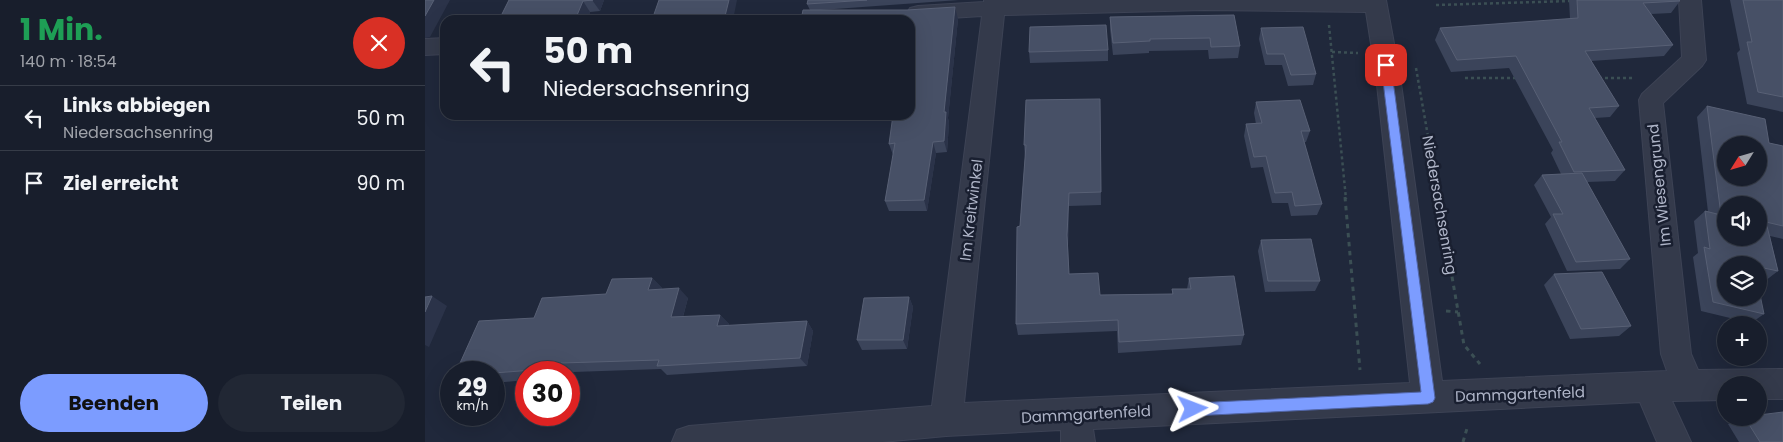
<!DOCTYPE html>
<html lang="de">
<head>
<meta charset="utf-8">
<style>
  body { margin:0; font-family:Poppins,sans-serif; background:#212734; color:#f1f3f6; height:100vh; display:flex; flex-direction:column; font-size:19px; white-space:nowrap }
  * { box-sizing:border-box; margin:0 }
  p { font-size:16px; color:#9fa2a9 }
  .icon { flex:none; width:28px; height:28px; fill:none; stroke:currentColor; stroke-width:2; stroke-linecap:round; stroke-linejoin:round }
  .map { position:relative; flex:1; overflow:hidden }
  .details { display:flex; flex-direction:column; background:#181e2c; width:425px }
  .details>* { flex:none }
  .top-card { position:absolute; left:15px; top:15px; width:475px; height:105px; border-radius:15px; box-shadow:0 5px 20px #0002,0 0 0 1px #363c48; background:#181e2c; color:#f1f3f6; overflow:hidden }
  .needle { width:32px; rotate:233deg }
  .buttons { position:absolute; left:1292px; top:136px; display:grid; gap:10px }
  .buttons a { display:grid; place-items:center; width:50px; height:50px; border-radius:50%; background:#181e2c; box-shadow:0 5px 20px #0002,0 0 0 1px #363c48; font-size:25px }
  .speed { position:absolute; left:15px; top:361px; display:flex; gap:10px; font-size:25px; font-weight:700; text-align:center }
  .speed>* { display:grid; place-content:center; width:65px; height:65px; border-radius:50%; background:#181e2c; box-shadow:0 5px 20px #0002,0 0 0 1px #363c48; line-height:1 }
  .speed small { font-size:12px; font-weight:400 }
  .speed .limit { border:8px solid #d22; background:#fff; color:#111 }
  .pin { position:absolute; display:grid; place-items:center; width:42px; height:42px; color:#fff; margin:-21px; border-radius:10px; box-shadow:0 2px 8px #0006 }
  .me { position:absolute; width:55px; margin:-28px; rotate:87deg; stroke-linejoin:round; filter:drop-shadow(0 0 4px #0008) }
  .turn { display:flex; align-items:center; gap:18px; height:105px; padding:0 20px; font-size:22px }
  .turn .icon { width:65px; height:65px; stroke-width:2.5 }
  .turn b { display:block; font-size:35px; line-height:42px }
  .round { display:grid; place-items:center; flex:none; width:52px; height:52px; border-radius:26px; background:#212734 }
  .summary { display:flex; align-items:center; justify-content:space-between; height:85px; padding:0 20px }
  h1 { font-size:30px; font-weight:700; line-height:38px; color:#1e9e55 }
  .button { display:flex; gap:10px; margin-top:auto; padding:10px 20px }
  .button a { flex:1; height:58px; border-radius:30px; background:#7c9cff; color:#111; font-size:20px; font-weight:700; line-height:58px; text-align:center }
  .button a+a { background:#212734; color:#f1f3f6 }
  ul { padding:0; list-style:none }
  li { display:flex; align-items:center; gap:15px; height:65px; padding:0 20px; border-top:1px solid #363c48 }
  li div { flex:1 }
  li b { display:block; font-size:19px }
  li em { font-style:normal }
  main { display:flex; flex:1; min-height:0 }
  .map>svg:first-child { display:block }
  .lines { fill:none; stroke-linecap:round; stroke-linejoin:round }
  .minor-casing { stroke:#3d4355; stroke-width:2 }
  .path-far1 { stroke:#3b4f54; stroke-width:2.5; stroke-dasharray:3 3; stroke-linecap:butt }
  .path { stroke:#3b4f54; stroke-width:3; stroke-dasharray:4.5 4.5; stroke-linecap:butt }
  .minor { fill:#343a4b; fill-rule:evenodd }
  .wall { fill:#3b445a }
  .shaded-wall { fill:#2b3349 }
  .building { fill:#475066; stroke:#586075; fill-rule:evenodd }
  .route { fill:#7c9cff; stroke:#5165a6 }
  .labels { text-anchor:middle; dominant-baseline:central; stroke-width:5; stroke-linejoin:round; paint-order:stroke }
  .street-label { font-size:15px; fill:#afb5c8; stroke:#191f30 }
</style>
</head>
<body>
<main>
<section class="details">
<div class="summary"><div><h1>1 Min.</h1><p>140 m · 18:54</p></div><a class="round" style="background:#d93025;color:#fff"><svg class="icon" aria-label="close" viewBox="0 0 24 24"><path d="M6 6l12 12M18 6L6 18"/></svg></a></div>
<ul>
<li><svg class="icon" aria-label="left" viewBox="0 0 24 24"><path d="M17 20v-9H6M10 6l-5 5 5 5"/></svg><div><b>Links abbiegen</b><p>Niedersachsenring</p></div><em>50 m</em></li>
<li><svg class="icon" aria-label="arrive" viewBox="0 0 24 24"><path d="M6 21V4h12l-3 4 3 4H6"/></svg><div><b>Ziel erreicht</b></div><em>90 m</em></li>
</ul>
<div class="button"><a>Beenden</a><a>Teilen</a></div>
</section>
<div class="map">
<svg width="1358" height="442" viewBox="0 0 1358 442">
  <rect width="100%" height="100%" fill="#20283b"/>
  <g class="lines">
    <defs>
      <path id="minor" d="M559,0H961L975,76L1017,381L1242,371L1236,354L1214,100L1217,94L1257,57L1254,0H1276L1281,60L1277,66L1238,103L1266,354L1273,370L1358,369V399H1334V385H1301V400L1247,401L1266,442H1232L1215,402L668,429L670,442H636V430L521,436L457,442H247L252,430L264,426L507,406L557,16L493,20L485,18L482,13L485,8L493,6L559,2ZM779,10L941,12L951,76L985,383L539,403L579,15Z
        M20,38V54L0,55V39Z"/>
    </defs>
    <use href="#minor" class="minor-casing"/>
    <path class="path-far1" d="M1011,5L1146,1
      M904,25L921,199
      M907,52L933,53
      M991,68L1014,199
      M1040,78H1093
      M1174,78H1210"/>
    <path class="path" d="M920,197L935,370
      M1013,197L1039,345L1055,364
      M1021,311L1033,312
      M1038,442L1043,425"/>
    <use href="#minor" class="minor"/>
  </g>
  <path class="wall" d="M84,0H179L175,11L165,12L162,20H74Z
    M383,0H534L396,10L533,19L523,118L524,123L522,152L511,153L502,211H464L460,201L468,155L464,144L485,20L385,10L382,4Z
    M1144,0H1254L1255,1L1246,13L1226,14L1248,45L1239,56L1166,61L1194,106L1185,117L1170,118L1200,170L1190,181L1162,182L1205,259L1195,269L1142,271L1120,224L1126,217L1109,185L1117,175L1136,174L1126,153L1128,150L1084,68L1026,72L1010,40L1015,28L1145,19Z
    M1305,0H1358V112L1322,104L1312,53L1315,50Z
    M809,15L815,46L813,58L784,59L783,50L724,51V53L688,55L685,29V17Z
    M836,28L891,74L888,85L863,86L857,65H840L834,39Z
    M683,50V61L605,63L604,52Z
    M675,99L676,205L644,206L643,247L644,274L675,295L747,294V289H762L764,278L819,335L816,345L693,353L692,331L593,335L591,324L595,226L600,157L599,145Z
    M831,102L885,131L881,142H879L897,204L892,215L866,216L863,203H847L838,167L826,168L819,136L821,124H831L829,113Z
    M1282,106L1344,143L1358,146V239L1345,236L1353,271L1340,281L1334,279V265H1301L1339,314L1326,323L1276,311L1268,257L1273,253L1269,221L1280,211L1283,212L1272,117Z
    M836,240L895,281L890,291L840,292L833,251Z
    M1129,274L1206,326L1194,336L1145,339L1119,285Z
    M227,278L237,288L236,289L263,298L258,317L295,315L304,324V326L382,321L388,331L382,366L242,375L236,369L148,372L147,377H144V372H101V380L69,383V372L181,294Z
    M484,297L488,307L482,349L437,350L432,340Z
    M1316,418H1334L1358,442H1314L1303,424Z"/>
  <path class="shaded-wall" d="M7,0H25L5,37L0,38V16Z
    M167,0H179L175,11Z
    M304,0H312L308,20H299Z
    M158,1L165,12L162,20H150Z
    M530,7L533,19L523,118L524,123L522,152L519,141V112Z
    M508,142L511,153L502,211L499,200Z
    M644,193V206L643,247L642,235Z
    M227,278L237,288L232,300L223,290Z
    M254,288L263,298L255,327L246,317Z
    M7,296L22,306L4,347L0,345V312Z
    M484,297L488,307L482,349L478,340Z
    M295,315L304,324L301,336L292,326Z
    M382,321L388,331L382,366L375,358Z
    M136,363L148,372L147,377L144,375V372H140L134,368Z"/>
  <path class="building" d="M0,0H9L0,16Z
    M84,0H168L158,1L150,20H74Z
    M234,0H304L299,20H227Z
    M383,0H442L382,4Z
    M1152,0H1254L1255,1L1218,3L1248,45L1160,51L1194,106L1164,108L1200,170L1149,172L1134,142H1137L1091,56L1032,60L1015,28L1153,18Z
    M1318,0H1358V97L1333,92L1322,42H1327Z
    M530,7L519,112H521L519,141L508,142L499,200L460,201L470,143L464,144L468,115H485V20H376L378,10H482Z
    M809,15L815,46L786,47L785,38L725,39V41L688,43L685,17Z
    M681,25L683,50L604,52L605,27Z
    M878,27L891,74L866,75L859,54H842L836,28Z
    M675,99L676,192L644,193L642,235L644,274L673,273L675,295L748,294L747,289H766L764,278L809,276L819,335L694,342L693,320L591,324L592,227L595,226L601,145H599L601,100Z
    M875,100L885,131H876L897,204L870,206L867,192L850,193L841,156L829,157L821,124L837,123L831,102Z
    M1282,106L1340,119L1344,143L1358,146V226L1341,222L1353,271L1334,267V265H1301V298H1334V290L1339,314L1288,302L1279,247L1285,249L1280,211L1296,215ZM1301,145H1334V178H1301ZM1301,205H1334V238H1301Z
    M1157,173L1205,259L1151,262L1128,214H1138L1117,175Z
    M886,239L895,281H843L836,240Z
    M1177,272L1206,326L1156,329L1129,274Z
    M227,278L223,290L254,288L246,317L295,315L292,326L382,321L375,358L232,366L234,360L136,363L134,368L69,373L31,372L54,321L109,318L117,298L181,294L187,279Z
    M7,296L0,312V297Z
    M484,297L478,340H432L439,298Z
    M1358,412V442H1335L1320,418H1334V415Z"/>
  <path class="route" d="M961,61L966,65L1010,398L1008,402L1003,404L768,416L763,414L761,409L763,405L768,403L996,392L956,65Z"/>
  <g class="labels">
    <g class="street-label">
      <text transform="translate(1234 185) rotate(-96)">Im Wiesengrund</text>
      <text transform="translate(1015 205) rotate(80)">Niedersachsenring</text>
      <text transform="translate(546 210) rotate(-83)">Im Kreitwinkel</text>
      <text transform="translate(1095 394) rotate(-2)">Dammgartenfeld</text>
      <text transform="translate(661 414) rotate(-3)">Dammgartenfeld</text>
    </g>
  </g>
</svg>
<div class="buttons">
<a><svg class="needle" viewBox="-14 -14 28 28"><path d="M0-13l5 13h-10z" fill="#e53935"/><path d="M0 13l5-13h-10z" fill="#9fa2a9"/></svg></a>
<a><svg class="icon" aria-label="sound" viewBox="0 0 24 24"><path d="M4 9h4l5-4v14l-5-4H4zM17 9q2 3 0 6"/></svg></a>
<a><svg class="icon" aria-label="layers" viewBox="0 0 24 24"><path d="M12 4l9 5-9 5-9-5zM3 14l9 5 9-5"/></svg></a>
<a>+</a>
<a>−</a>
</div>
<div class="speed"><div>29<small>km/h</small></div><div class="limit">30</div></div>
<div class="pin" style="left:961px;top:65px;background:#d93025"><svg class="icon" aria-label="arrive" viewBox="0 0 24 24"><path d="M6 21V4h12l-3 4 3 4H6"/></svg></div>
<svg class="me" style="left:768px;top:409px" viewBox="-20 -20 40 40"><path d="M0-17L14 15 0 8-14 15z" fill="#7c9cff" stroke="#fff" stroke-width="4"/></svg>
<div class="top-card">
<div class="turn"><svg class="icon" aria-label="left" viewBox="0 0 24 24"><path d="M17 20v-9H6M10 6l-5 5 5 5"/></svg><div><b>50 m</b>Niedersachsenring</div></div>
</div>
</div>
</main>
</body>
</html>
